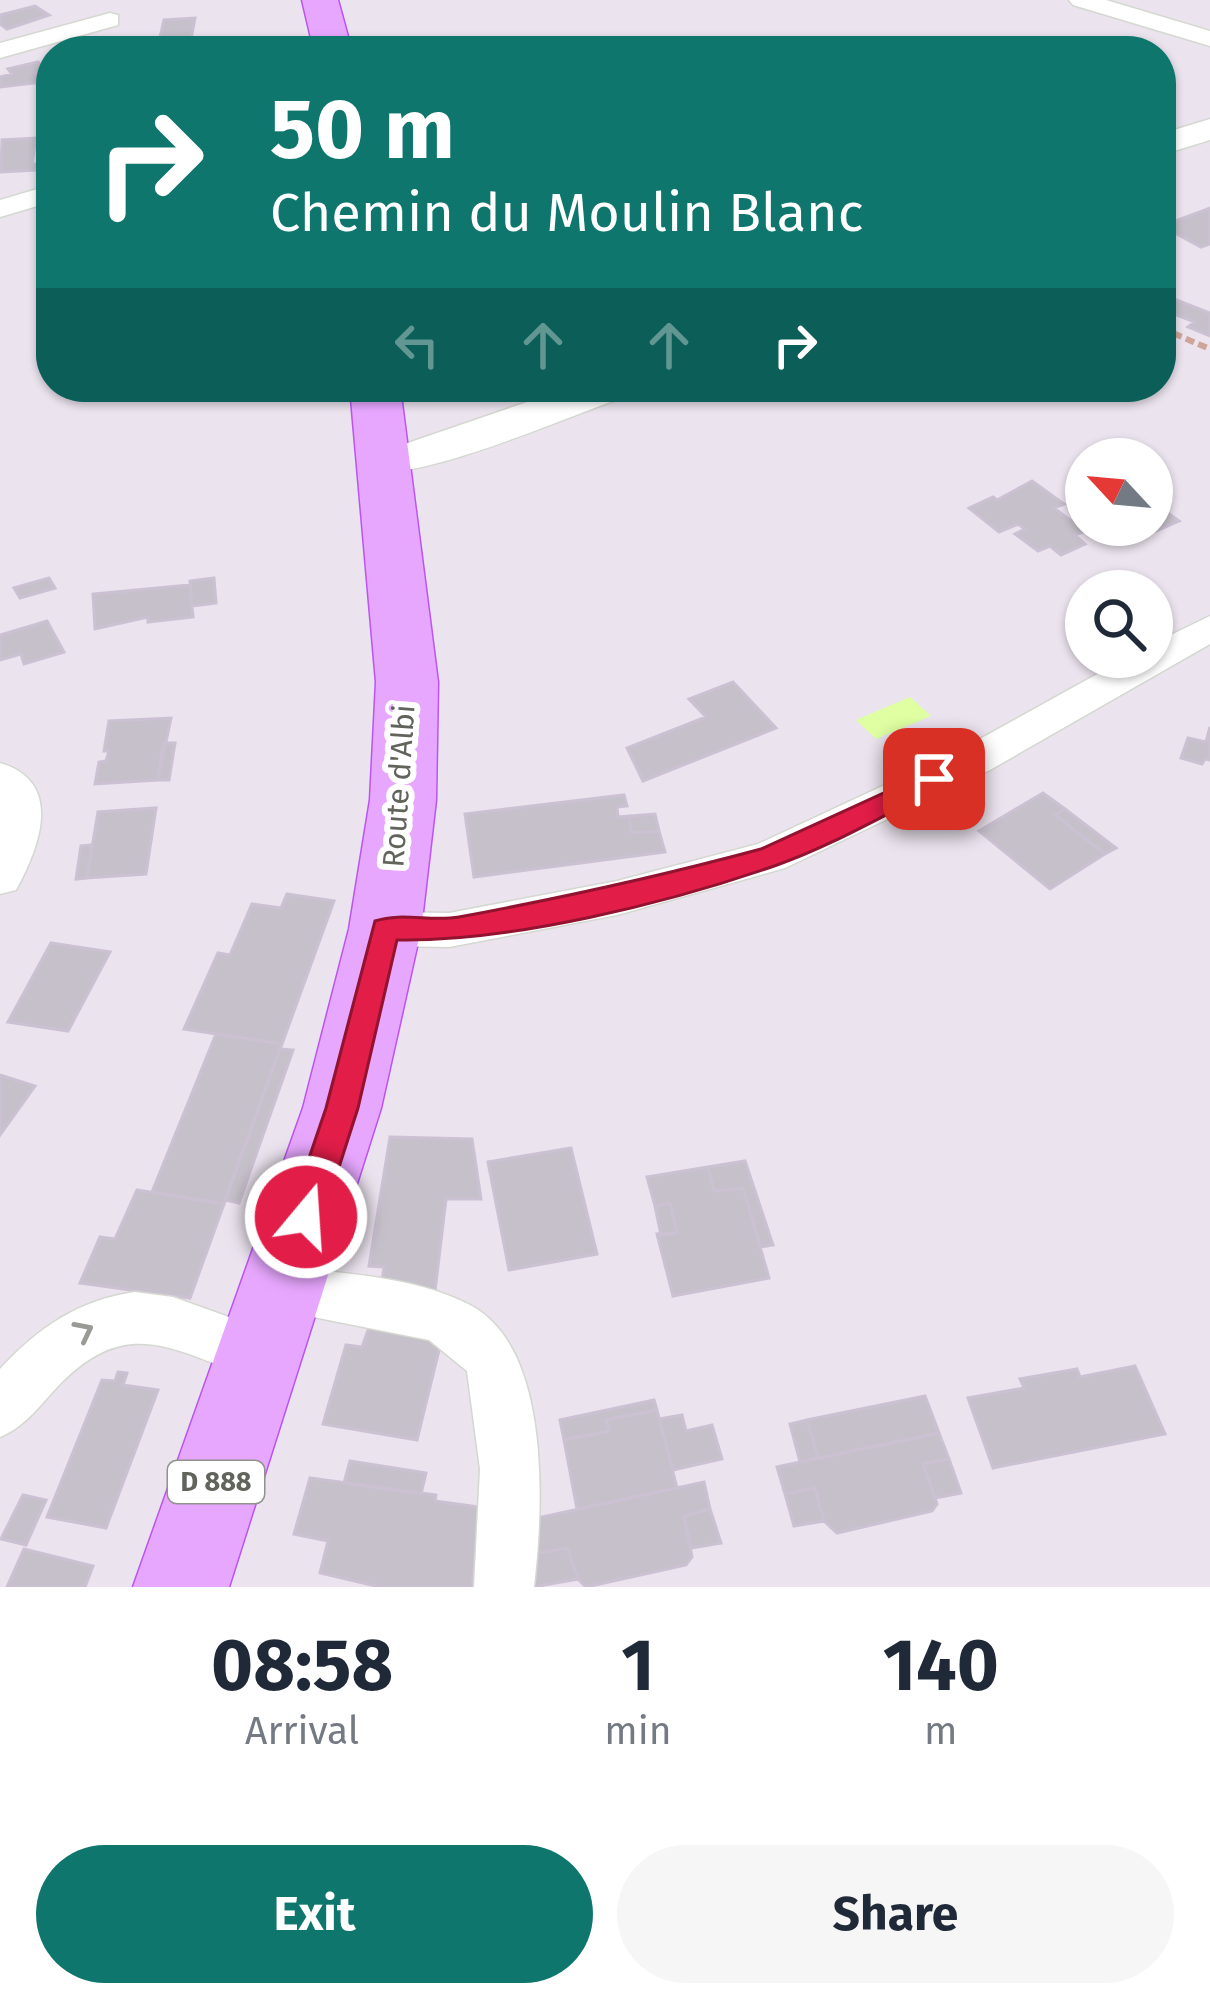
<!DOCTYPE html>
<html lang="en">
<head>
<meta charset="utf-8">
<style>
  body { margin:0; font-family:"Fira Sans",sans-serif; background:#f6f6f7; color:#1f2937; height:100vh; display:flex; flex-direction:column; font-size:45px; white-space:nowrap }
  * { box-sizing:border-box; margin:0 }
  p { font-size:39px; color:#747a83 }
  .icon { flex:none; width:66px; height:66px; fill:none; stroke:currentColor; stroke-width:2; stroke-linecap:round; stroke-linejoin:round }
  .map { position:relative; height:1587px; overflow:hidden }
  .sheet { display:flex; flex-direction:column; background:#fff; flex:1 }
  .sheet>* { flex:none }
  .guide { position:absolute; left:36px; top:36px; width:1140px; height:366px; border-radius:48px; box-shadow:0 3px 9px #0004; background:#0f766e; color:#fff; overflow:hidden }
  .needle { width:78px; rotate:296deg }
  .buttons { position:absolute; left:1065px; top:438px; display:grid; gap:24px }
  .buttons a { display:grid; place-items:center; width:108px; height:108px; border-radius:50%; background:#fff; box-shadow:0 3px 9px #0004; font-size:60px }
  .pin { position:absolute; display:grid; place-items:center; width:102px; height:102px; color:#fff; margin:-51px; border-radius:24px; box-shadow:0 6px 18px #0006 }
  .me { position:absolute; width:132px; margin:-66px; rotate:18deg; stroke-linejoin:round; filter:drop-shadow(0 0 9px #0008) }
  .turn { display:flex; align-items:center; gap:42px; height:252px; padding:0 36px; font-size:54px }
  .turn .icon { width:156px; height:156px; stroke-width:2.5 }
  .turn b { display:block; font-size:84px; line-height:102px }
  .lanes { display:flex; align-items:center; height:114px; padding:0 36px; background:#0003; justify-content:center; gap:60px; direction:ltr }
  .lanes .off { opacity:.35 }
  .eta { display:flex; justify-content:space-evenly; align-items:center; height:204px; text-align:center }
  .eta b { font-size:72px; font-weight:700; line-height:84px }
  .cta { display:flex; gap:24px; margin-top:auto; padding:24px 36px }
  .cta a { flex:1; height:138px; border-radius:72px; background:#0f766e; color:#fff; font-size:48px; font-weight:700; line-height:138px; text-align:center }
  .cta a+a { background:#f6f6f7; color:#1f2937 }
  .map>svg:first-child { display:block }
  .water { fill:#dfffa2 }
  .building { fill:#c5c0c9; stroke:#ccc1d3; stroke-width:3 }
  .lines { fill:none; stroke-linecap:round; stroke-linejoin:round }
  .minor-casing { stroke:#d4d8d0; stroke-width:3 }
  .tertiary-casing { stroke:#d4d8d0; stroke-width:3 }
  .primary-casing { stroke:#b954f6; stroke-width:3 }
  .path { stroke:#cfa49b; stroke-width:6; stroke-dasharray:9 4.5; stroke-linecap:butt }
  .minor { fill:#fff; fill-rule:evenodd }
  .tertiary { fill:#fff; fill-rule:evenodd }
  .primary { fill:#e8a7ff; fill-rule:evenodd }
  .oneway { stroke:#989a94 }
  .route { fill:#e11d48; stroke:#92132f; stroke-width:3 }
  .labels { text-anchor:middle; dominant-baseline:central; stroke-width:12; stroke-linejoin:round; paint-order:stroke }
  .shield { fill:#fff; stroke:#90928c; stroke-width:3 }
  .shield-label { font-size:27px; font-weight:bold; fill:#60645b }
  .street-label { font-size:30px; fill:#60645b; stroke:#fff }
</style>
</head>
<body>
<div class="map">
<svg width="1210" height="1587" viewBox="0 0 1210 1587">
  <rect width="100%" height="100%" fill="#ebe3ee"/>
  <path class="water" d="M910,697L931,716L876,739L856,720Z"/>
  <path class="building" d="M35,6L49,15L7,29L0,24V15Z
    M195,18L190,44L158,46L164,20Z
    M38,62L46,70L35,73L50,81L0,87V77L12,74L8,69Z
    M36,138L32,164H37L36,170L1,172L2,140Z
    M1210,208V244L1201,247L1162,226Z
    M1161,294L1210,313V336L1188,327L1195,322L1161,309Z
    M1032,481L1064,504L1054,508L1085,531L1075,535L1085,544L1061,555L1050,546L1038,551L1015,534L1025,529L1018,524L999,532L969,508L993,497L997,500Z
    M1154,503L1179,521L1156,531L1148,525H1152Z
    M49,578L55,588L20,598L14,588Z
    M214,578L216,603L192,606L190,581Z
    M190,585L193,617L148,622V617L95,629L93,594Z
    M47,621L64,652L24,664L21,654L0,660V635Z
    M733,682L776,728L643,781L627,748L706,717L689,699Z
    M171,718L158,780L95,784L99,762L106,761L109,751H104L109,721Z
    M1210,727V760L1205,759L1202,764L1181,758L1188,738L1206,742Z
    M163,743H175L169,780H158Z
    M1043,793L1065,809L1055,815L1105,854L1050,889L979,831Z
    M624,795L627,806L617,807L618,817L629,816L632,833L659,831L665,852L474,877L465,814Z
    M156,808L146,874L87,878L98,812Z
    M1065,809L1116,848L1105,854L1055,815Z
    M655,814L659,831L632,833L629,816Z
    M92,845L87,878L76,879L81,846Z
    M287,894L334,901L282,1044L184,1029L218,953L230,955L252,904L281,908Z
    M51,943L110,952L68,1031L8,1022Z
    M216,1034L282,1044L224,1204L152,1192Z
    M280,1049L293,1050L239,1203L225,1200Z
    M0,1075L35,1086L0,1135Z
    M390,1137L472,1139L481,1199H446L435,1291L381,1289L384,1267L369,1266Z
    M571,1148L597,1254L509,1270L488,1162Z
    M745,1161L773,1245L761,1247L743,1188L714,1191L708,1167Z
    M708,1167L714,1191L743,1188L769,1278L673,1296L657,1234L677,1233L670,1203L655,1206L647,1177Z
    M137,1190L224,1204L190,1298L80,1283L100,1237L115,1239Z
    M670,1203L677,1233L661,1235L655,1206Z
    M370,1325L442,1338L417,1440L323,1424L346,1345L362,1347Z
    M1135,1366L1165,1434L993,1468L968,1398L1024,1388L1020,1379L1077,1369L1080,1377Z
    M118,1372L127,1373L123,1385L158,1390L106,1528L47,1517L102,1380L115,1381Z
    M925,1396L939,1433L818,1458L807,1420Z
    M654,1400L657,1410L606,1420L609,1431L564,1440L560,1420Z
    M657,1410L677,1488L577,1509L564,1440L609,1431L606,1420Z
    M682,1415L686,1431L712,1425L722,1459L673,1470L659,1419Z
    M807,1420L818,1458L800,1462L790,1424Z
    M939,1433L949,1459L923,1464L937,1504L932,1511L837,1533L824,1521L815,1488L785,1494L777,1467Z
    M949,1459L961,1493L935,1498L923,1464Z
    M350,1461L426,1473L421,1494L344,1483Z
    M310,1478L436,1495L435,1501L479,1507L472,1587H380L320,1573L328,1541L294,1534Z
    M704,1482L710,1509L684,1516L692,1557L686,1565L586,1587L578,1579L567,1548L533,1554V1519Z
    M815,1488L824,1521L794,1526L785,1494Z
    M23,1495L46,1500L26,1545L1,1539Z
    M710,1509L721,1543L691,1548L684,1516Z
    M567,1548L578,1579L533,1587V1554Z
    M24,1549L93,1566L85,1587H7Z"/>
  <g class="lines">
    <defs>
      <path id="minor" d="M1069,0H1106L1210,31V46L1073,5Z
        M110,13L118,15V25L0,58V43Z
        M51,185V202L0,217V200Z
        M1210,616V644L990,770L785,868L617,915L449,947L385,946L369,941L362,929L369,917L385,912L449,913L617,881L758,844L960,750L1128,657H1152V644Z
        M0,763C65,782 39,848 16,890L0,894Z
        M282,1266C344,1274 414,1276 470,1305C552,1348 543,1509 534,1587H474L480,1469L467,1371L429,1340L263,1307L255,1290L263,1273Z
        M135,1292L173,1297L279,1335L287,1353L279,1371L259,1379C180,1356 133,1311 62,1382C41,1403 27,1426 0,1437V1369C38,1328 78,1300 135,1292Z"/>
      <path id="tertiary" d="M1210,119V140L1161,155V134Z
        M571,387H633L627,396C571,415 416,484 365,471L359,462L365,453L396,447Z"/>
      <path id="primary" d="M302,0H338L352,51H314Z
        M350,387H400L438,682L436,800L421,929L381,1108L229,1587H133L303,1108L349,929L370,800L376,682Z"/>
    </defs>
    <use href="#minor" class="minor-casing"/>
    <use href="#tertiary" class="tertiary-casing"/>
    <use href="#primary" class="primary-casing"/>
    <path class="path" d="M1161,328L1210,349"/>
    <use href="#minor" class="minor"/>
    <use href="#tertiary" class="tertiary"/>
    <use href="#primary" class="primary"/>
  </g>
  <defs><path id="oneway-chevron" d="M-2-3.5L2.5 0L-2 3.5" fill="none" stroke-width="1.6" stroke-linecap="round" stroke-linejoin="round" transform="scale(3)"/></defs>
  <use class="oneway" href="#oneway-chevron" transform="translate(84 1331) rotate(-27)"/>
  <path class="route" d="M934,770L947,779L943,786C889,812 834,845 777,865C669,903 511,942 397,940L358,1108L323,1217L318,1228L306,1232L294,1228L289,1217L326,1108L375,921C402,912 431,922 459,917C561,898 661,876 761,849Z"/>
  <g class="labels">
    <rect class="shield" x="168" y="1461" width="96" height="42" rx="9"/>
    <g class="shield-label">
      <text x="216" y="1482">D 888</text>
    </g>
    <g class="street-label">
      <text transform="translate(399 786) rotate(-86)">Route d'Albi</text>
    </g>
  </g>
</svg>
<div class="buttons">
<a><svg class="needle" viewBox="-14 -14 28 28"><path d="M0-13l5 13h-10z" fill="#e53935"/><path d="M0 13l5-13h-10z" fill="#747a83"/></svg></a>
<a><svg class="icon" aria-label="search" viewBox="0 0 24 24"><circle cx="10" cy="10" r="6"/><path d="M15 15l6 6"/></svg></a>
</div>
<div class="pin" style="left:934px;top:779px;background:#d93025"><svg class="icon" aria-label="arrive" viewBox="0 0 24 24"><path d="M6 21V4h12l-3 4 3 4H6"/></svg></div>
<svg class="me" style="left:306px;top:1217px" viewBox="-20 -20 40 40"><circle r="17" fill="#e11d48" stroke="#fff" stroke-width="3"/><path d="M0-11L8 9 0 5-8 9z" fill="#fff"/></svg>
<div class="guide">
<div class="turn"><svg class="icon" aria-label="right" viewBox="0 0 24 24"><path d="M7 20v-9h11M14 6l5 5-5 5"/></svg><div><b>50 m</b>Chemin du Moulin Blanc</div></div>
<div class="lanes"><svg class="icon off" aria-label="left" viewBox="0 0 24 24"><path d="M17 20v-9H6M10 6l-5 5 5 5"/></svg><svg class="icon off" aria-label="ahead" viewBox="0 0 24 24"><path d="M12 20V5M6 11l6-6 6 6"/></svg><svg class="icon off" aria-label="ahead" viewBox="0 0 24 24"><path d="M12 20V5M6 11l6-6 6 6"/></svg><svg class="icon" aria-label="right" viewBox="0 0 24 24"><path d="M7 20v-9h11M14 6l5 5-5 5"/></svg></div>
</div>
</div>
<section class="sheet">
<div class="eta">
<div><b>08:58</b><p>Arrival</p></div>
<div><b>1</b><p>min</p></div>
<div><b>140</b><p>m</p></div>
</div>
<div class="cta"><a>Exit</a><a>Share</a></div>
</section>
</body>
</html>
